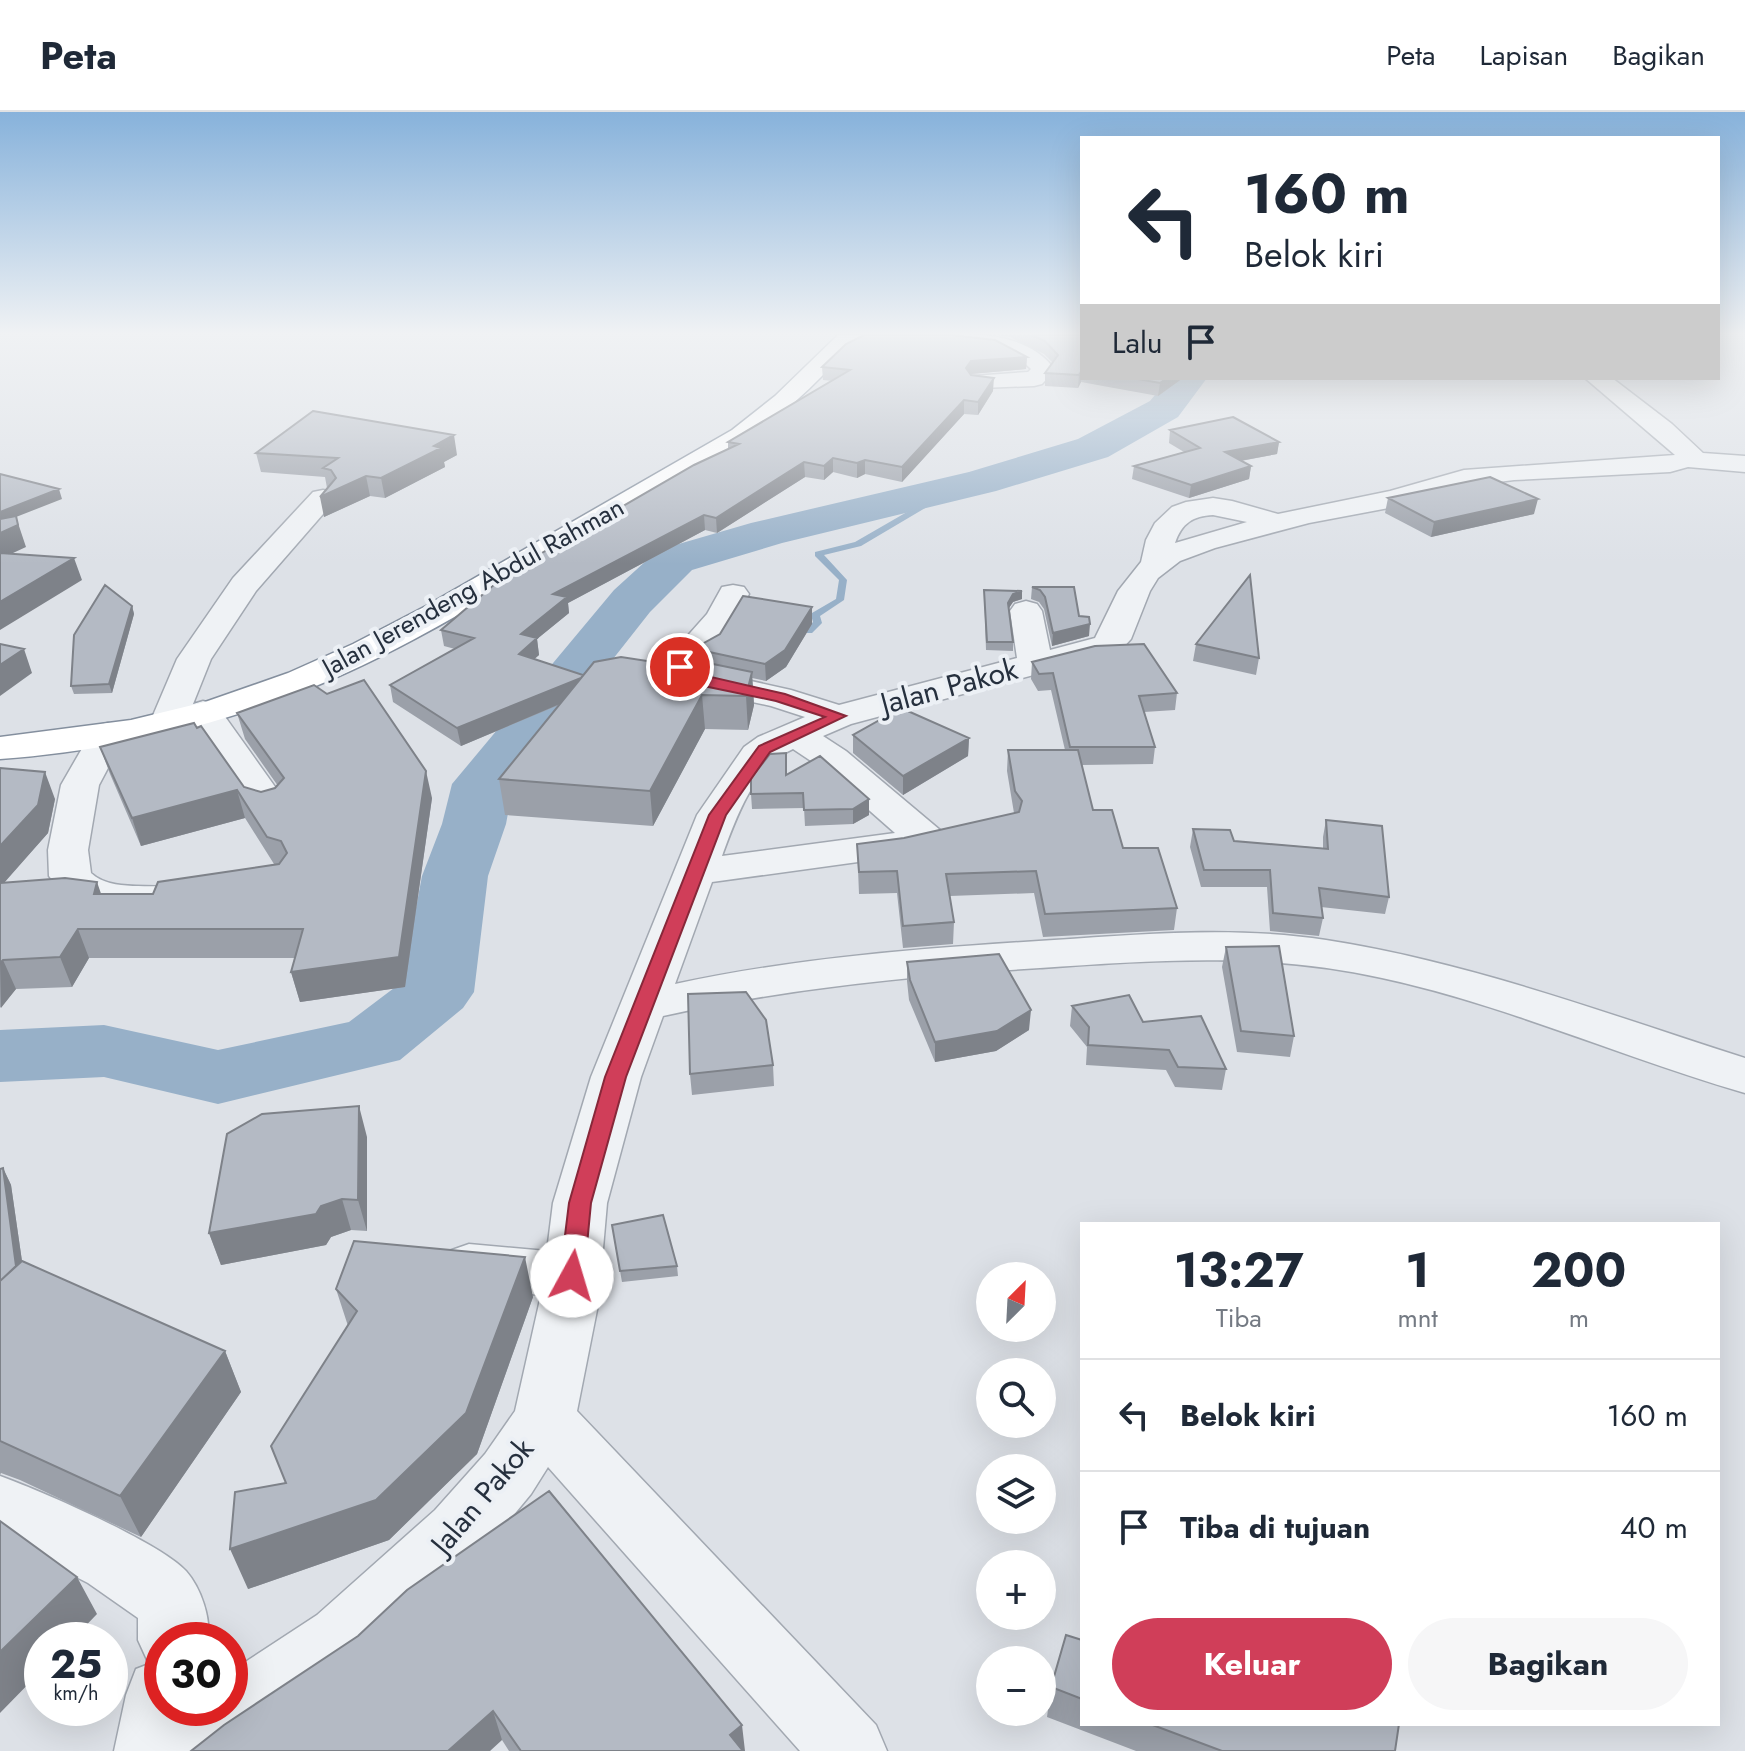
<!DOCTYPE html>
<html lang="id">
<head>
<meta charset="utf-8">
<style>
  body { margin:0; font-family:Jost,sans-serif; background:#f6f6f7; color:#1f2937; height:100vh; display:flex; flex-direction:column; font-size:30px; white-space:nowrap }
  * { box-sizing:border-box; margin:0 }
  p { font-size:26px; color:#747a83 }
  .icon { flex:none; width:44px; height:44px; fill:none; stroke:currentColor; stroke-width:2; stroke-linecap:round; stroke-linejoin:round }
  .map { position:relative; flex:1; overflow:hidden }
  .sheet { position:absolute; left:1080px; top:1110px; width:640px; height:504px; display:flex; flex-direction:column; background:#fff; border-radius:0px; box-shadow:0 8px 32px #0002 }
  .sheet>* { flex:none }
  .top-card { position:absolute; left:1080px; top:24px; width:640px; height:244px; border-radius:0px; box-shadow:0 8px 32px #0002; background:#fff; color:#1f2937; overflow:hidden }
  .needle { width:52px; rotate:24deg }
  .fabs { position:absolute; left:976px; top:1150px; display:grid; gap:16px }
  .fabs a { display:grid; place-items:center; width:80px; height:80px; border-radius:50%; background:#fff; box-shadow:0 8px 32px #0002; font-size:40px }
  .speed { position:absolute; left:24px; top:1510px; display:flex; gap:16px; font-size:40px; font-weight:700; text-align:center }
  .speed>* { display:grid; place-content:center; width:104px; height:104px; border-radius:50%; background:#fff; box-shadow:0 8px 32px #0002; line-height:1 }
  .speed small { font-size:20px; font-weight:400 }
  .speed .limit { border:12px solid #d22; background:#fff; color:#111 }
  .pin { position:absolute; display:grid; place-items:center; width:68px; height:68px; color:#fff; margin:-34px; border:4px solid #fff; border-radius:50%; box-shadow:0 2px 8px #0007 }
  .me { position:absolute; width:88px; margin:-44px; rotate:6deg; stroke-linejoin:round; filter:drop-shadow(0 0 6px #0008) }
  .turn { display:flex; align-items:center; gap:28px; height:168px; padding:0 32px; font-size:36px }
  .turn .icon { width:104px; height:104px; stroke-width:2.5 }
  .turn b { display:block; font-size:56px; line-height:68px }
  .then { display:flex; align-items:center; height:76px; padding:0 32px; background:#0003; gap:16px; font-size:30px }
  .eta { display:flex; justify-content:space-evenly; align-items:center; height:136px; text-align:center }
  .eta b { font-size:48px; font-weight:700; line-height:56px }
  .action { display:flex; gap:16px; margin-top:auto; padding:16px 32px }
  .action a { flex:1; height:92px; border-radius:48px; background:#d03e59; color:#fff; font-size:32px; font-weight:700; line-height:92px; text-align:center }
  .action a+a { background:#f6f6f7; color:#1f2937 }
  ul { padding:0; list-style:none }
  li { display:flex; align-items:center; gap:24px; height:112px; padding:0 32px; border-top:2px solid #e0e1e3 }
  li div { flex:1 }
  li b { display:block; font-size:30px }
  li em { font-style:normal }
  header { display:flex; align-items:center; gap:48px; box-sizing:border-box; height:112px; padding:0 40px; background:#fff; border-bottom:2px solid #e0e1e3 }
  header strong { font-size:38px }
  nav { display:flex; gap:44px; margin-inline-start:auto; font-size:28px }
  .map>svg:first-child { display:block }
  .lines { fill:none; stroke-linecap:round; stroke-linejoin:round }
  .stream { fill:#97b0c8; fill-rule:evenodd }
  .river { fill:#97b0c8; fill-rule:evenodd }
  .minor-casing { stroke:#a2a8b1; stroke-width:3 }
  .highway-casing { stroke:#848f9e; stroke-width:3 }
  .minor { fill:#eff2f5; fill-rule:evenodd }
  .highway { fill:#fff; fill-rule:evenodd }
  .wall { fill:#9ba0a9 }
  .shaded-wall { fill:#7e8289 }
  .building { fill:#b4bac4; stroke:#7e8289; stroke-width:2 }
  .route { fill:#d03e59; stroke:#87283a; stroke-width:2 }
  .labels { text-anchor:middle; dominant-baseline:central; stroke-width:8; stroke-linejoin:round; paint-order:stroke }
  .far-street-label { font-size:26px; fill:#26303e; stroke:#ecf0f5 }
  .street-label { font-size:30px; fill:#26303e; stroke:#ecf0f5 }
</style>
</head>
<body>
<header>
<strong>Peta</strong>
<nav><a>Peta</a><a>Lapisan</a><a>Bagikan</a></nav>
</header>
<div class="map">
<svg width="1745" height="1639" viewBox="0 0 1745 1639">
  <rect width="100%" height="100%" fill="#dde1e7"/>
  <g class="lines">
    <path class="stream" d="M952,374L959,376L861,434L824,443L847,468L844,488L820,504L822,511L812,521H806V517L813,510L811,503L812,501L836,487L839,468L815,444V440L855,430Z"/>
    <path class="river" d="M1169,266H1207L1178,305L1108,345L996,379L782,431L692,458L650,500L513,674L506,712L488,764L474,880L463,896L400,948L218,992L104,965L0,970V918L104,913L218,938L349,910L402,870L422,764L442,712L452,672L614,478L658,438L751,411L969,360L1078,327L1150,289Z"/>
    <defs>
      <path id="minor" d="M913,223C959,222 1025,215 1055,258L1042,272L1034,274L981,276L973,274L969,269L973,264L1028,260L1031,257C1006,231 958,233 924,229Z
        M1585,266H1612L1672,312L1703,341L1745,344V360L1688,355L1670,360L1514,368L1467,374L1394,395L1309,411L1215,436L1180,449L1158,466L1150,479L1131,527L1119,540L851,612L823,624L846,639L940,718L946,727L940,736L916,742L712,770L675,872C800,845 926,836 1054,828C1145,822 1235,814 1326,828C1469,850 1607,902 1745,946V981C1623,946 1507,893 1382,866C1263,840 1161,848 1040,856C912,864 788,876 663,904L641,965L607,1091L598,1193L577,1299L876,1613L887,1639H800L548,1355L531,1382L483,1440L367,1551L261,1625L237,1639H114L126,1583L136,1557L149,1552L138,1528V1506L88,1471L0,1426V1364C41,1379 159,1430 186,1459C201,1476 211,1506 208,1528H162V1596H230V1560L317,1503L435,1398L485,1342L515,1299L541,1183L469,1176L449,1169L441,1154L449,1139L469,1132L547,1139L553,1091L591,965L697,703L744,635L758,625L805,605L771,594L687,576L671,570L663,555L666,548L707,502L722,475L733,473L744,475L749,482L732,513L699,551L698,557L791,578L839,593L1017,546L1010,499L1015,492L1026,489L1037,492L1042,499L1050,538L1095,526L1118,479L1141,450L1146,428L1155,411L1172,395L1186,390L1213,386L1232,389L1278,402L1390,379L1464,358L1675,343ZM1213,403L1247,410L1175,431C1182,411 1193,404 1213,403ZM793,637L820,655L895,721L722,744C736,706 754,654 793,637Z
        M323,378L333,380L337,386L256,479L211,547L193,592L203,589L216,592L288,693L282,701L268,705L254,701L188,605L182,616L169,619L156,616L151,608L177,547L233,466L313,380Z
        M108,611L121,614L126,622L99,673L88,738L91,761C113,781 151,770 178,777L184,786L178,795L163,799H118L65,783L49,764L48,738L61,673L95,614Z"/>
      <path id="highway" d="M838,223H861C851,237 836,250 824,262C761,327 685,370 607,415C511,471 415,534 311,576C211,616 107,639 0,647V625L131,608L205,590L288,561L353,532L426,494L732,318L775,284Z"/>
    </defs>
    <use href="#minor" class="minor-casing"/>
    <use href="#highway" class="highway-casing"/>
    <use href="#minor" class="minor"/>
    <use href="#highway" class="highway"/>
  </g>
  <path class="wall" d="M996,223H1082V266H1183L1158,284L1081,270L1078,276L1045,274V261L1053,251L1044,242L1010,225Z
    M1027,245L1026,257L971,262L993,279L978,303L964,302L902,370L865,362L857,366L833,360L824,368L805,365L717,421L705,418L568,491L569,501L537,527L539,543L534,547L583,563L647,549L684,546L701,549L700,538L812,512L786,555L766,569L752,566L754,593L748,618L705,617L653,714L505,703L499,667L559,593L461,634L393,590L390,573L455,537L444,534L441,518L728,337V330L833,269L823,268L822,255Z
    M1170,318L1279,330L1277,342L1241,349L1251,354L1249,367L1189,386L1132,367L1134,354L1184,340L1169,331Z
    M256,341L457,343L444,350L445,355L385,386L370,384L324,405L327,376L325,365L261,360Z
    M1388,386L1534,402L1431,425L1385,401Z
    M1032,475H1074L1079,504L1089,524L1052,534L1044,497L1039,490L1031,487Z
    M984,478L1022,487L1013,490L1008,497L1013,530V539L986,538Z
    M132,494L134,502L112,581L74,582L71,574Z
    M1196,532L1259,546L1256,563L1193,549Z
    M1032,550L1177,581L1175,598L1144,600L1155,635L1153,652L1082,653L1093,698L1123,736L1177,796L1174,818L1043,825L1034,781L950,784L954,810L953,832L903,836L897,781L859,782L857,732L904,726L1014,701L1007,659L1008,638H1065L1051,578L1038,579L1031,567Z
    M237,601L432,686L405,875L300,890L291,860L295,846H89L72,875L16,877L0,896V656L55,687L48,721L4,770L101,782H153L274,752L245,706L141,734L110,662L100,635L197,616L244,675L261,680L275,676L278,674L245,627Z
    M853,623L969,626L968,644L903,683L853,641Z
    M787,662L869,687V703L853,712L805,714L804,696L752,697L751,682Z
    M1326,708L1389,785L1385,802L1321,795L1323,806L1319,824L1270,819L1267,775H1201L1190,735L1193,717L1234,729L1323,736V725Z
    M1226,835L1294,924L1290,945L1237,940L1222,855Z
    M907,850L1029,918L996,939L935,950L909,888L907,869Z
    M1072,894L1143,910L1226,957L1222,978L1175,975L1166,958L1086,953L1087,935L1070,914Z
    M773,953L774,974L692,983L690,962Z
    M367,1025V1119L351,1118L331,1125L326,1133L221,1153L209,1121Z
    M3,1056L11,1073L22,1149L225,1239L241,1280L141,1425L20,1368L1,1361L0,1363V1057Z
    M612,1113L677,1154L678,1164L622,1170Z
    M336,1177L533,1185L477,1342L389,1428L248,1477L286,1371L348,1214Z
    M358,1524L745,1639H509L502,1628Z
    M1082,1528V1612H1399L1395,1639H1136L1047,1605L1051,1575Z"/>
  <path class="shaded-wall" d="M1027,245L1026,257L971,262L966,256L971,249Z
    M1082,258L1081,270L1078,276L1079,263Z
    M994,266L993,279L978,303V290Z
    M1167,266H1183L1158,284L1160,271Z
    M964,288V302L902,370V355Z
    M454,323L457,343L444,350L445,355L385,386L381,366Z
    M1279,330L1277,342L1223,352L1225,340Z
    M833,346V360L824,368V354Z
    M865,348V362L857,366V351Z
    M804,350L805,365L717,421L716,406Z
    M1251,354L1249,367L1189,386L1191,373Z
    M366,364L370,384L324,405L320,385Z
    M59,377L62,387L16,405L26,435L0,447V400Z
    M1538,387L1534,402L1431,425L1434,410Z
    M704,403L705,418L568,491L569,501L537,527L539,543L521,559L519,542L521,522L553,482Z
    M74,446L82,468L0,518V490Z
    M1022,479V487L1013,490L1007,499L1008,491L1013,482Z
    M132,494L134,502L112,581L109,572Z
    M812,495V512L786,555L766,569L765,552Z
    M1090,512L1089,524L1052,534L1053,521Z
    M24,537L32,561L0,584V553Z
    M752,560L754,593L748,618L746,584Z
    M586,564L588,580L461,634L457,616Z
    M702,583L705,617L653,714L650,679Z
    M969,626L968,644L903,683V664Z
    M426,659L432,686L405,875L300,890L291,860Z
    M45,660L55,687L48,721L4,771L0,772V734Z
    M237,678L245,706L141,734L132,706Z
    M869,687V703L853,712V697Z
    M97,770L107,799L94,782Z
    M78,817L89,846L72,875L60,845Z
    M3,848L16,877L1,896L0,851Z
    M1031,898L1029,918L996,939L935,950V930Z
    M359,994L367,1025V1119L358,1088Z
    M3,1056L11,1073L28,1191L0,1201Z
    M342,1087L351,1118L331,1125L326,1133L221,1153L209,1121L321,1094Z
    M525,1145L533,1185L477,1342L389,1428L248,1477L230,1437Z
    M225,1239L241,1280L141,1425L120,1384Z
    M77,1465L97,1502L72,1528H42V1558L0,1601V1540Z
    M493,1599L502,1628L490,1639H448Z
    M742,1613L745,1639H732L730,1623Z"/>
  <path class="building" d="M864,223H951L995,228L1027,245L971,249L966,256L971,263L994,266L978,290L964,288L902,355L865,348L857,351L833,346L824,354L804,350L716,406L704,403L553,482L567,485L521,522L537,526L519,542L583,563L581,566L457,616L390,573L474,526L441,518L509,460L694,353L739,332L728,330L850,258L822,255L846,232Z
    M1031,223H1082V258L1079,263L1045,261L1058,243L1045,229Z
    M1132,266H1167L1160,271Z
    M313,299L454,323L434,334L441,336L381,366L366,364L320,385L336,366L331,358L323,356L338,346L256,341Z
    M1233,305L1279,330L1225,340L1251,354L1191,373L1134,354L1200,336L1170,318Z
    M0,362L59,377L0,400Z
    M1490,365L1538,387L1434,410L1388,386Z
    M16,404L18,413L0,421V407Z
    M0,441L74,446L0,490Z
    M1250,463L1259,546L1196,532Z
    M105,473L132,494L109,572L71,574L74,523Z
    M1032,475H1074L1079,504L1089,505L1090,512L1053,521L1045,485L1040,478Z
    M984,478L1022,479L1013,482L1008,491L1013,530H987Z
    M743,484L812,495L785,538L765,552L700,538L704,531L720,522Z
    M0,532L24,537L0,553Z
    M1144,532L1177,581L1139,584L1155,635H1070L1053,561L1039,562L1032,550L1095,534Z
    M666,538L684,546L752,560L746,584L702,583L650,679L499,667L594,550L621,545L647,549Z
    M364,568L426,659L399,845L291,860L303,817H78L60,845L3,848L0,851V771L65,766L97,770L94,782H153L158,770L279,752L287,741L281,729L267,725L237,678L132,706L100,635L194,611L197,616L201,614L244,675L261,680L275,676L284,666L237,601L314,573L327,582Z
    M901,596L969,626L903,664L853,623Z
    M1008,638H1078L1093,698H1112L1123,736H1158L1177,796L1045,802L1036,759L946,762L954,810L903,814L897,759L859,760L857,732L904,726L1019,700L1022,689L1015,679Z
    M786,641V663L820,644L869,687L853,697L804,698L803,681L751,682V666L770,642Z
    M0,656L45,660L38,693L0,734Z
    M1326,708L1382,714L1389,785L1319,776L1323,806L1273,801L1270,758H1204L1193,717L1230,718L1234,729L1328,737Z
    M1279,834L1294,924L1241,919L1226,835Z
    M999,842L1031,898L997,919L935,930L910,868L907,850Z
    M746,880L766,908L773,953L690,962L688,882Z
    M1129,883L1143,910L1201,904L1226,957L1178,955L1169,938L1088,933L1089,915L1072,894Z
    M359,994L358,1088L342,1087L321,1094L316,1102L209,1121L227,1022L262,1002Z
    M3,1056L16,1154L0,1169V1057Z
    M663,1103L677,1154L620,1159L612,1113Z
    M354,1129L525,1145L466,1301L376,1388L230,1437L235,1380L286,1371L271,1334L357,1199L336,1177Z
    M22,1149L225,1239L120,1384L0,1329V1169Z
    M549,1379L742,1613L730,1623L743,1639H521L493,1599L448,1639H191L224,1613L358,1524L407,1478Z
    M0,1409L77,1465L0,1540Z
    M1066,1523L1082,1528V1587L1051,1575Z
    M1150,1612H1399L1395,1639H1222Z"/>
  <linearGradient id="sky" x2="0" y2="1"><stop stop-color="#87b2db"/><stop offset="0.49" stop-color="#f0f2f4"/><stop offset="1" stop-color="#f0f2f4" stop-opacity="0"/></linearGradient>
  <rect width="1745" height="452" fill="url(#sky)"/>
  <path class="route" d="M680,551L685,552L689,560L785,582L846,604L770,640L726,703L626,965L591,1091L584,1164L581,1170L572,1173L564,1170L560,1164L569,1091L605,965L709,703L759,634L825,605L776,589L694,572L678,566L673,555Z"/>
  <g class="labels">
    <g class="far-street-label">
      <text transform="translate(473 475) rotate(-29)">Jalan Jerendeng Abdul Rahman</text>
    </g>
    <g class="street-label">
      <text transform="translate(949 574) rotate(-15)">Jalan Pakok</text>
      <text transform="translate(482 1384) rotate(-50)">Jalan Pakok</text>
    </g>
  </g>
</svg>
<div class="fabs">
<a><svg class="needle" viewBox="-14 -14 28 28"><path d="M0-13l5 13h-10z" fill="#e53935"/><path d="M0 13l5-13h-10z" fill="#747a83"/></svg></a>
<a><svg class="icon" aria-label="search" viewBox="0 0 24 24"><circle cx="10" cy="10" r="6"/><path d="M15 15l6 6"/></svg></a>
<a><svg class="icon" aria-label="layers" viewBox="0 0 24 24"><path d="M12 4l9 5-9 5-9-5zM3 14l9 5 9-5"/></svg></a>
<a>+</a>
<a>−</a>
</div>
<div class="speed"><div>25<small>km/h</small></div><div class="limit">30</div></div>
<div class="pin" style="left:680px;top:555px;background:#d93025"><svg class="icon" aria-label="arrive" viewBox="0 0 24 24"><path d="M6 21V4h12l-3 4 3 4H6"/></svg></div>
<svg class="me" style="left:572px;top:1164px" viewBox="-20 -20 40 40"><circle r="19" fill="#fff"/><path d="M0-13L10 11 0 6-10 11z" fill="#d03e59"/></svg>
<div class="top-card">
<div class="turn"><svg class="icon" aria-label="left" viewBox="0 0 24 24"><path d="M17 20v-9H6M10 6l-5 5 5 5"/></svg><div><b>160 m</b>Belok kiri</div></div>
<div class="then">Lalu<svg class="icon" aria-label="arrive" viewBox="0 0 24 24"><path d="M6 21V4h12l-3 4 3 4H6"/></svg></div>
</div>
<section class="sheet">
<div class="eta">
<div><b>13:27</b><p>Tiba</p></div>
<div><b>1</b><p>mnt</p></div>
<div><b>200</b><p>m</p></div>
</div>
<ul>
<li><svg class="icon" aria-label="left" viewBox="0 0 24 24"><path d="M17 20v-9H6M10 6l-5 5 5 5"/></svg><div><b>Belok kiri</b></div><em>160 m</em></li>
<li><svg class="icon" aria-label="arrive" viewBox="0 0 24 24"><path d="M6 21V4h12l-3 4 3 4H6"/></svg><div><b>Tiba di tujuan</b></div><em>40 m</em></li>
</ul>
<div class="action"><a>Keluar</a><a>Bagikan</a></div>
</section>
</div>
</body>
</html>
